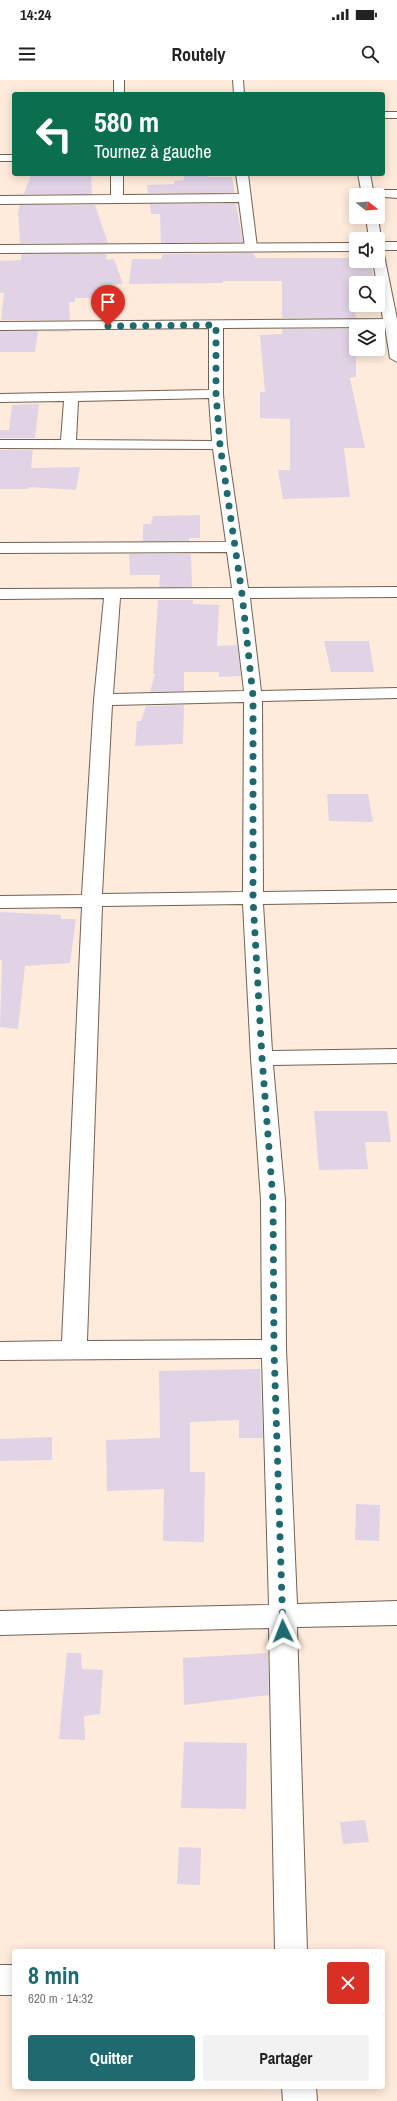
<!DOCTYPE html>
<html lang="fr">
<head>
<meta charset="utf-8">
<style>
  body { margin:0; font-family:"Archivo Narrow",sans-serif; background:#f2f2f2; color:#222; height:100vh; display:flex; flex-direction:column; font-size:15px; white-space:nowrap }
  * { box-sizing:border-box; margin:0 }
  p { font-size:13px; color:#767676 }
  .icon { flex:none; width:22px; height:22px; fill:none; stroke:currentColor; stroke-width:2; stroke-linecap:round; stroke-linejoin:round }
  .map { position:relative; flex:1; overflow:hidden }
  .drawer { position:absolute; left:12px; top:1869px; width:373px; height:140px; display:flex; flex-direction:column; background:#fff; border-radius:4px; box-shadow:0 2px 10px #0003 }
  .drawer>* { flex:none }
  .banner { position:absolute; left:12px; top:12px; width:373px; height:84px; border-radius:4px; box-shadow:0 2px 10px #0003; background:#0b6e4f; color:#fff; overflow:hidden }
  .needle { width:26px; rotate:107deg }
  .tools { position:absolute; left:349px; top:108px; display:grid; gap:8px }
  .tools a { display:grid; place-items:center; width:36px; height:36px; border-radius:4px; background:#fff; box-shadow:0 2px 10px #0003; font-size:20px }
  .pin { position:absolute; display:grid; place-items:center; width:34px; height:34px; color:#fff; margin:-41px -17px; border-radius:50% 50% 50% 0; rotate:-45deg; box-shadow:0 0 4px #0007 }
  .pin .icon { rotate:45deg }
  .me { position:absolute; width:44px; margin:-22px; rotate:358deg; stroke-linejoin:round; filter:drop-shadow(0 0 3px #0008) }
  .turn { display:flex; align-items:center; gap:14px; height:84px; padding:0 16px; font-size:18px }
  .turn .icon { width:52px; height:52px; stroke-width:2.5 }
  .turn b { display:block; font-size:28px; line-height:34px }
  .round { display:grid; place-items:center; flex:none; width:42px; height:42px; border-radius:4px; background:#f2f2f2 }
  .overview { display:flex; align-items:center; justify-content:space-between; height:68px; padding:0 16px }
  h1 { font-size:24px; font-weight:800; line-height:30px; color:#1e6a6f }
  .primary-button { display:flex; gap:8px; margin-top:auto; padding:8px 16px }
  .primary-button a { flex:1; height:46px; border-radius:4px; background:#1e6a6f; color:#fff; font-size:16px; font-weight:800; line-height:46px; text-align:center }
  .primary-button a+a { background:#f2f2f2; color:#222 }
  .status { display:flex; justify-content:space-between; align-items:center; height:28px; padding:0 20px; background:#fff; direction:ltr }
  .status svg { height:11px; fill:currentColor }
  header { display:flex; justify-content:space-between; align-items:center; height:52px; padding:0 16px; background:#fff; font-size:18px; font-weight:800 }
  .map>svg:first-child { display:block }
  .building { fill:#e0d3e6 }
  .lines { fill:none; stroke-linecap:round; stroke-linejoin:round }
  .minor-casing { stroke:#726254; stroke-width:2 }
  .tertiary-casing { stroke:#726254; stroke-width:2 }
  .minor { fill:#fff; fill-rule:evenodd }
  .tertiary { fill:#fff; fill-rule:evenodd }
  .route { stroke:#1e6a6f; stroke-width:7; stroke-dasharray:0 12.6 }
</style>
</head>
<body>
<div class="status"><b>14:24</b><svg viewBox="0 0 49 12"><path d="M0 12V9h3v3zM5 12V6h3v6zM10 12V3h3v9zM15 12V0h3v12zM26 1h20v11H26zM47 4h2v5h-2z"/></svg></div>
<header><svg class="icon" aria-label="menu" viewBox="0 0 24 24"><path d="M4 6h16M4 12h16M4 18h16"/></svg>Routely<svg class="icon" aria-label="search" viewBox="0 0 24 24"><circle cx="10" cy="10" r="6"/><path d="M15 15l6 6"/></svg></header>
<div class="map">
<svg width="397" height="2021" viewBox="0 0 397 2021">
  <rect width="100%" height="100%" fill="#feebdb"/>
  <path class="building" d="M91,94L92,114H24L31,95Z
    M208,95V97H232L235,113H148L147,105L174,104V101L184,100V96Z
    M150,124H236L243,162L161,163L160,134H151Z
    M20,125H95L108,163H20L18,132Z
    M253,173L256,178H356V181H370L375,203H356V225H371L370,231H355L356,238H282V201H223V203L129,204L132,179H162V174Z
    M21,174H107L106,180L114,179L123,204L104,205L103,218H75V222H69L70,240H1L4,213H0V181L21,180Z
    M282,249H356V297L350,298L365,368H344L350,417L283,419L278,390H290V339L260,338V312H265L260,255L282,254Z
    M0,251H70V252L38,251L35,272H0Z
    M39,324L35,358H0V350H9L12,325Z
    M0,370H33L31,388L80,387L76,410L29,407L28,409H0Z
    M200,435V458H189V461H143V444H151L153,436Z
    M129,474H191L192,507H159L160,495H130Z
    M158,520H193V524L219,525L217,566L237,565L241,596L219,597V592H184V611L150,612L155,594H153Z
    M324,561H369L374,592H331Z
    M184,625L183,664L135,666L137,641H141L146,626Z
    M327,714H368L373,742L329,741Z
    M0,832L61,835V839H76L70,883L25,886L18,949L0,947L2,880H0Z
    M314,1031H387L391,1062H365L368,1089L319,1090Z
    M260,1289L263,1358H239V1340L190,1342V1392H205L204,1462L163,1461L164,1409L107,1411L106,1360L160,1358L159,1291Z
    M52,1357V1380L0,1381V1359Z
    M356,1424L380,1425L379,1461L355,1460Z
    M67,1573H81L82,1589L103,1590L100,1634L84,1636L85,1660L59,1659Z
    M268,1573L269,1615L184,1625L183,1578Z
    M184,1662L247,1663L246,1729L181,1728Z
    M365,1740L369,1762L343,1764L340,1742Z
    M179,1767L201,1768L200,1805L177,1804Z"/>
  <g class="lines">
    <defs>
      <path id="minor" d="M114,0H124V14H114Z
        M233,0H243L244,14H234Z
        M383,32H397V38H383Z
        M0,75H14V81H0Z
        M111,94H123V115L239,114L236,94H248L257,167L251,171L245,167L239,122L0,124V116L111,115Z
        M358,94H370L373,110H397V118L362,115Z
        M366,137H378L381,159L379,162L378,159H369Z
        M378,171L384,175L397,239V282L390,278L385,247L223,248V314L227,365L248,508L397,507V517L250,518L261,611L397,608V618L262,621L263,812L397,810V822L263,824L272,971L397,969V983L273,985L285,1120L286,1269L297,1524L397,1521V1545L297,1547L307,1871H275L269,1548L0,1555V1531L269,1525L262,1278L0,1280V1262L62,1261L82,827L0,828V816L82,815L94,620L104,518L0,519V509L232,508L227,472L0,473V463L226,462L213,369L0,368V360H61L64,321L0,322V314L209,310V248L0,250V242L383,239L373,181H378ZM209,318L212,361L76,360L78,321ZM120,518H233L244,611L113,614ZM244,622L243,812L102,814L112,625ZM243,824L251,978L261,1120L262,1260L87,1261L102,826Z
        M0,1885H14V1915H0Z
        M282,2007H316L317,2021H283Z"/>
      <path id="tertiary" d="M378,162H397V170H378Z
        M356,163V171L0,173V165Z"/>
    </defs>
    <use href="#minor" class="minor-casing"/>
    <use href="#tertiary" class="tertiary-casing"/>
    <use href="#minor" class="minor"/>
    <use href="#tertiary" class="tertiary"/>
  </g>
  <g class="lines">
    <path class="route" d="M108,246L216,245V314L220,365L242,514L253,616V819L262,978L273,1120L274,1269L283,1551"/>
  </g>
</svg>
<div class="tools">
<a><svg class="needle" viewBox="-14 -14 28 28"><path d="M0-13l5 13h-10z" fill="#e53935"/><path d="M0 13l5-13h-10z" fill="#767676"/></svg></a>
<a><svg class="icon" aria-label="sound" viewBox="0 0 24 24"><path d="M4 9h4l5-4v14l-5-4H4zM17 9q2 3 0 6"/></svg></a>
<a><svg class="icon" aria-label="search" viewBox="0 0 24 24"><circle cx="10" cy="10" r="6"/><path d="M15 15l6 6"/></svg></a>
<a><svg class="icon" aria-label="layers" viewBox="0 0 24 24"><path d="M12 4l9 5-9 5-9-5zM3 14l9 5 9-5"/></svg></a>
</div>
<div class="pin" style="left:108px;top:246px;background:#d93025"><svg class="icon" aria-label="arrive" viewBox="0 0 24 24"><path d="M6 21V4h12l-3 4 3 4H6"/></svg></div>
<svg class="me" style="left:283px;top:1551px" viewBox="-20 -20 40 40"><path d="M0-17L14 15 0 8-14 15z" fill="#1e6a6f" stroke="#fff" stroke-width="4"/></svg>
<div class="banner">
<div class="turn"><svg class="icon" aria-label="left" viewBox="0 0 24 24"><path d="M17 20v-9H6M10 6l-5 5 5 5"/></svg><div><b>580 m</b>Tournez à gauche</div></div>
</div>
<section class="drawer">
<div class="overview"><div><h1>8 min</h1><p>620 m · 14:32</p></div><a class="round" style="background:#d93025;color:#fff"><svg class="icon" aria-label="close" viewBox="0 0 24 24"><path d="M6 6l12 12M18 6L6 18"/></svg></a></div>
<div class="primary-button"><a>Quitter</a><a>Partager</a></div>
</section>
</div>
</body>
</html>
